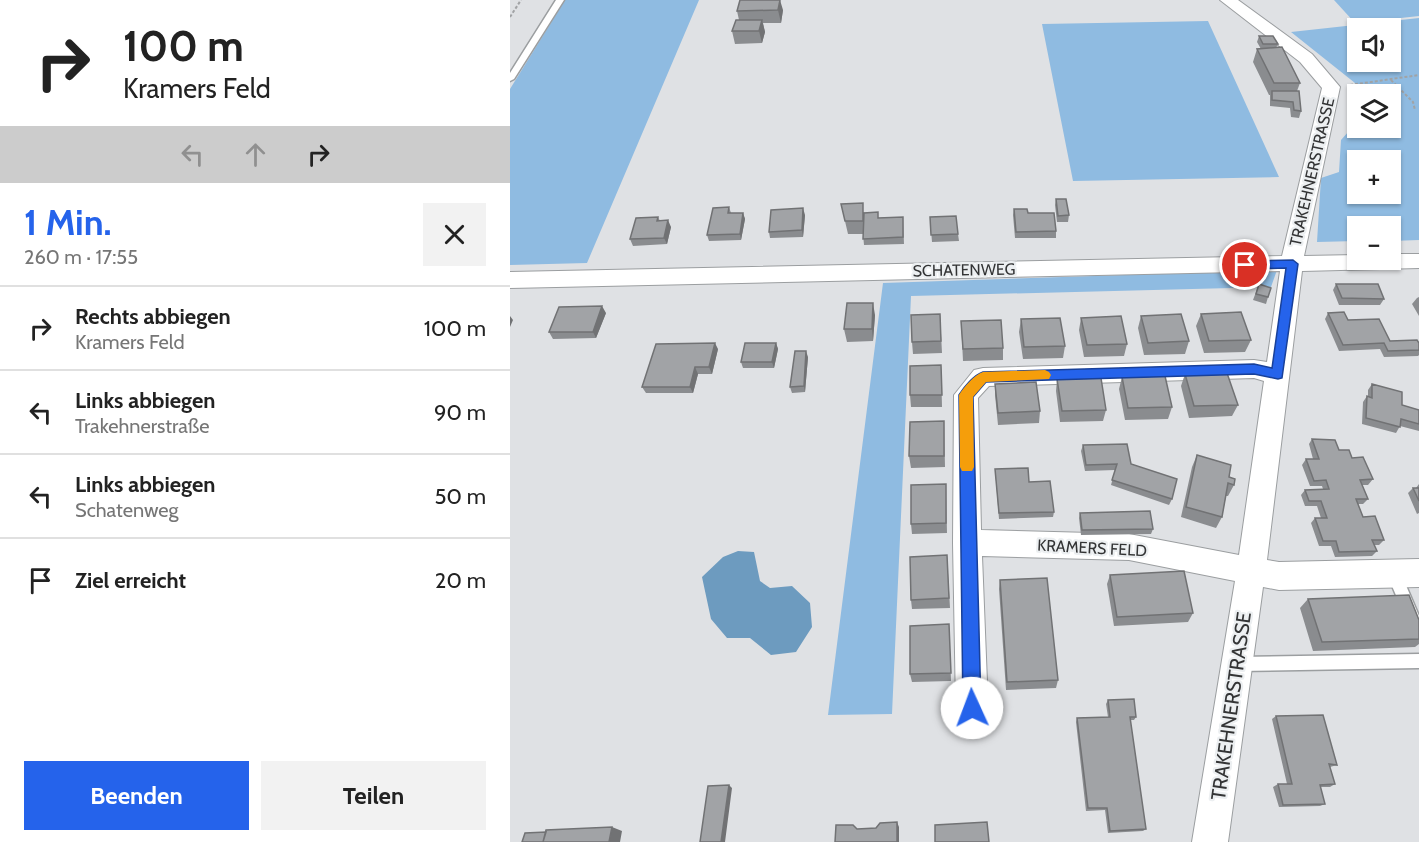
<!DOCTYPE html>
<html lang="de">
<head>
<meta charset="utf-8">
<style>
  body { margin:0; font-family:Cabin,sans-serif; background:#f2f2f2; color:#222; height:100vh; display:flex; flex-direction:column; font-size:22px; white-space:nowrap }
  * { box-sizing:border-box; margin:0 }
  p { font-size:20px; color:#767676 }
  .icon { flex:none; width:33px; height:33px; fill:none; stroke:currentColor; stroke-width:2; stroke-linecap:round; stroke-linejoin:round }
  .map { position:relative; flex:1; overflow:hidden }
  .drawer { display:flex; flex-direction:column; background:#fff; width:510px }
  .drawer>* { flex:none }
  .top-card { background:#fff; color:#222; overflow:hidden }
  .controls { position:absolute; left:837px; top:18px; display:grid; gap:12px }
  .controls a { display:grid; place-items:center; width:54px; height:54px; border-radius:0px; background:#fff; box-shadow:0 2px 4px #0004; font-size:30px }
  .pin { position:absolute; display:grid; place-items:center; width:51px; height:51px; color:#fff; margin:-26px; border:3px solid #fff; border-radius:50%; box-shadow:0 2px 6px #0007 }
  .me { position:absolute; width:66px; margin:-33px; rotate:358deg; stroke-linejoin:round; filter:drop-shadow(0 0 4px #0008) }
  .turn { display:flex; align-items:center; gap:21px; height:126px; padding:0 24px; font-size:27px }
  .turn .icon { width:78px; height:78px; stroke-width:2.5 }
  .turn b { display:block; font-size:42px; line-height:51px }
  .lanes { display:flex; align-items:center; height:57px; padding:0 24px; background:#0003; justify-content:center; gap:30px; direction:ltr }
  .lanes .off { opacity:.35 }
  .round { display:grid; place-items:center; flex:none; width:63px; height:63px; border-radius:0px; background:#f2f2f2 }
  .head { display:flex; align-items:center; justify-content:space-between; height:102px; padding:0 24px }
  h1 { font-size:36px; font-weight:700; line-height:45px; color:#2563eb }
  .primary-button { display:flex; gap:12px; margin-top:auto; padding:12px 24px }
  .primary-button a { flex:1; height:69px; border-radius:0px; background:#2563eb; color:#fff; font-size:24px; font-weight:700; line-height:69px; text-align:center }
  .primary-button a+a { background:#f2f2f2; color:#222 }
  ul { padding:0; list-style:none }
  li { display:flex; align-items:center; gap:18px; height:84px; padding:0 24px; border-top:2px solid #e0e0e0 }
  li div { flex:1 }
  li b { display:block; font-size:22px }
  li em { font-style:normal }
  main { display:flex; flex:1; min-height:0 }
  .map>svg:first-child { display:block }
  .green { fill:#8fbbe1; fill-rule:evenodd }
  .water { fill:#6d9bbf }
  .lines { fill:none; stroke-linecap:round; stroke-linejoin:round }
  .service-casing { stroke:#9b9ea0; stroke-width:3 }
  .minor-casing { stroke:#9b9ea0; stroke-width:2 }
  .path { stroke:#a1a3a5; stroke-width:2; stroke-dasharray:3 2; stroke-linecap:butt }
  .service { fill:#fff; fill-rule:evenodd }
  .minor { fill:#fff; fill-rule:evenodd }
  .wall { fill:#8a8c8f }
  .shaded-wall { fill:#717274 }
  .building { fill:#a1a3a6; stroke:#717274; stroke-width:1.5 }
  .route { fill:#2563eb; stroke:#184099; stroke-width:1.5 }
  .slow { fill:#f59e0b }
  .labels { text-anchor:middle; dominant-baseline:central; stroke-width:4.5; stroke-linejoin:round; paint-order:stroke }
  .street-label { font-size:16px; fill:#333435; stroke:#eceff1 }
  .near-street-label { font-size:20px; fill:#333435; stroke:#eceff1 }
</style>
</head>
<body>
<main>
<section class="drawer">
<div class="top-card">
<div class="turn"><svg class="icon" aria-label="right" viewBox="0 0 24 24"><path d="M7 20v-9h11M14 6l5 5-5 5"/></svg><div><b>100 m</b>Kramers Feld</div></div>
<div class="lanes"><svg class="icon off" aria-label="left" viewBox="0 0 24 24"><path d="M17 20v-9H6M10 6l-5 5 5 5"/></svg><svg class="icon off" aria-label="ahead" viewBox="0 0 24 24"><path d="M12 20V5M6 11l6-6 6 6"/></svg><svg class="icon" aria-label="right" viewBox="0 0 24 24"><path d="M7 20v-9h11M14 6l5 5-5 5"/></svg></div>
</div>
<div class="head"><div><h1>1 Min.</h1><p>260 m · 17:55</p></div><a class="round"><svg class="icon" aria-label="close" viewBox="0 0 24 24"><path d="M6 6l12 12M18 6L6 18"/></svg></a></div>
<ul>
<li><svg class="icon" aria-label="right" viewBox="0 0 24 24"><path d="M7 20v-9h11M14 6l5 5-5 5"/></svg><div><b>Rechts abbiegen</b><p>Kramers Feld</p></div><em>100 m</em></li>
<li><svg class="icon" aria-label="left" viewBox="0 0 24 24"><path d="M17 20v-9H6M10 6l-5 5 5 5"/></svg><div><b>Links abbiegen</b><p>Trakehnerstraße</p></div><em>90 m</em></li>
<li><svg class="icon" aria-label="left" viewBox="0 0 24 24"><path d="M17 20v-9H6M10 6l-5 5 5 5"/></svg><div><b>Links abbiegen</b><p>Schatenweg</p></div><em>50 m</em></li>
<li><svg class="icon" aria-label="arrive" viewBox="0 0 24 24"><path d="M6 21V4h12l-3 4 3 4H6"/></svg><div><b>Ziel erreicht</b></div><em>20 m</em></li>
</ul>
<div class="primary-button"><a>Beenden</a><a>Teilen</a></div>
</section>
<div class="map">
<svg width="909" height="842" viewBox="0 0 909 842">
  <rect width="100%" height="100%" fill="#dfe1e4"/>
  <path class="green" d="M55,0H189L77,263L0,265V89Z
    M824,0H909V16L845,23Z
    M909,18V240L881,241L880,226H848L847,241L807,242L811,178L829,172L831,140L847,122L848,128H880V94H857L845,83L781,32ZM880,28V62H848V28ZM848,160H880V194H848Z
    M698,21L769,177L563,181L532,24Z
    M767,270L761,287L401,296L382,714L318,715L373,283Z"/>
  <path class="water" d="M228,551L244,552L250,581L260,588L282,586L300,603L302,627L286,652L261,655L240,638H217L201,619L192,577L213,557Z"/>
  <g class="lines">
    <defs>
      <path id="service" d="M46,0H54L4,79L0,81V73Z
        M884,568L889,569L909,616V640L904,638L877,574L879,569Z
        M909,654V668L728,671L723,669L721,664L723,659L728,657Z"/>
      <path id="minor" d="M710,0H728L802,54L830,87L794,256L848,255V260H880V254H909V268L792,271L757,560L769,562L909,559V587L769,590L753,587L718,842H682L725,581L619,560L472,556L478,708L474,720L462,724L450,720L446,708L443,543L444,395L464,370L473,368L744,360L757,362L770,271L0,288V272L772,256L812,88L790,62ZM744,378L754,381L729,555L619,534L471,530L468,398L479,386Z"/>
    </defs>
    <use href="#service" class="service-casing"/>
    <use href="#minor" class="minor-casing"/>
    <path class="path" d="M0,17L11,0
      M881,80L903,102L905,110
      M840,85L909,75"/>
    <use href="#service" class="service"/>
    <use href="#minor" class="minor"/>
  </g>
  <path class="wall" d="M273,10L271,23H253L255,32L252,43L225,44L222,31L229,20L227,11Z
    M749,36L768,44L766,48L790,83L787,91L791,111L789,118L781,117L780,108L760,106V95H759L743,62L747,49H751L747,42Z
    M546,199L559,215L558,222H547L545,205Z
    M331,204L369,218L393,217L394,244L354,245L353,234H338Z
    M219,207L221,213H233L235,219L231,240L199,241L197,235Z
    M504,209L518,213L546,231V238H505L503,215Z
    M295,215L293,237L260,238L259,232Z
    M148,217L150,221L161,227L157,244L123,246L120,239Z
    M420,217L448,234L449,241L422,242Z
    M749,284L758,297L756,304L743,300Z
    M826,284L874,299L870,305H829L823,290Z
    M909,297V316L902,304L907,298Z
    M96,313L86,338L43,339L39,332Z
    M818,313L838,320L880,341L909,343V355L908,356L874,357L870,349L829,351L815,319Z
    M430,314L432,353L403,354L402,342Z
    M691,314L741,340L735,352L694,353L686,326Z
    M365,315L363,341L337,342L334,329Z
    M631,316L679,341L675,354L634,355L628,328Z
    M571,318L617,344L614,356L574,357L569,330Z
    M511,319L555,346L553,358L513,359L509,332Z
    M451,321L493,348V360L453,361Z
    M266,343L268,349L264,368H233L231,362Z
    M208,349L202,374H188L183,393H136L132,387Z
    M298,357L295,392L282,393L280,387Z
    M431,365L432,407H401L400,395Z
    M675,374L728,405L722,416L679,418L671,386Z
    M612,377L662,407L658,419L615,420L609,389Z
    M547,379L596,410L593,421L550,422L546,391Z
    M485,384L530,411L529,423L488,425L485,395Z
    M862,384L892,405L909,410V431L890,426L886,433L852,424L853,402L857,396L858,397V390Z
    M434,421L435,467L401,468L399,456Z
    M802,439L829,450L842,458L863,479L858,485H852L858,499L853,504H848L853,517L874,540L869,545H864L867,551L862,556L825,557L821,546H809L801,523L805,518H811L807,506H795L791,495L795,490L813,489L812,486H800L792,465L796,459H803L799,444Z
    M573,445L621,464L662,499L659,505L601,485L605,470L575,471L571,451Z
    M687,455L719,477L724,485L718,496H716L712,517L706,528L671,517L682,467Z
    M485,469L519,482L544,512L543,517L489,519Z
    M436,484L437,533L402,534L401,524Z
    M909,484V513L907,514L898,493L903,488H906Z
    M570,513L643,529L641,534L571,535L569,518Z
    M437,555L440,608L402,609L401,600Z
    M600,575L683,613L678,622L604,626L597,584Z
    M490,580L548,680L546,688L496,690L489,589Z
    M798,599L909,620V644L905,647L803,651L790,608Z
    M439,624L441,681L402,682L400,674Z
    M598,700L626,717L624,720H620L636,829L633,831L598,833L595,810L576,811L566,722L567,718L598,717L596,704Z
    M766,716L827,765L820,767L825,784L820,787H810L815,804L810,806L769,807L763,787L768,784H777L762,719Z"/>
  <path class="shaded-wall" d="M270,0L273,10L271,23L268,10Z
    M252,20L255,32L252,43L249,31Z
    M293,208L295,215L293,237L292,230Z
    M233,213L235,219L231,240L230,234Z
    M158,220L161,227L157,244L154,238Z
    M363,303L365,315L363,341L362,329Z
    M92,306L96,313L86,338L83,332Z
    M0,316L3,320L0,327Z
    M205,343L208,349L202,374L199,367Z
    M266,343L268,349L264,368L262,362Z
    M296,351L298,357L295,392L294,386Z
    M185,367L188,374L183,393L180,387Z
    M219,785L222,788L215,842H211Z
    M387,822L389,827V842H387Z
    M102,827L112,831L110,842H99Z"/>
  <path class="building" d="M230,0H270L268,10L227,11Z
    M226,20H252L249,31H222Z
    M749,36H763L768,44H753Z
    M772,47L790,83H764L747,49Z
    M762,91H789L791,111L784,110L783,102L762,100Z
    M546,199H556L559,215L548,216Z
    M353,203V221H335L331,204Z
    M219,207L218,213H233L230,234L197,235L203,208Z
    M293,208L292,230L259,232L261,210Z
    M504,209H517L518,213H544L546,231L506,232Z
    M368,212V218L393,217V237L353,239L354,213Z
    M446,216L448,234L421,235L420,217Z
    M148,217L147,221L158,220L154,238L120,239L126,218Z
    M749,284L761,288L758,297L746,294Z
    M826,284H868L874,299L832,298Z
    M337,303H363L362,329H334Z
    M92,306L83,332H39L49,307Z
    M731,312L741,340L699,341L691,314Z
    M834,312L838,320L869,319L880,341L907,340L909,343V350L878,351L874,343L833,345L818,313Z
    M430,314L431,341L402,342L401,315Z
    M671,314L679,341L638,343L631,316Z
    M611,316L617,344L577,345L571,318Z
    M550,318L555,346L514,347L511,319Z
    M491,320L493,348L453,349L451,321Z
    M205,343L199,367H185L180,387H132L146,344Z
    M235,343H266L262,362H231Z
    M285,351H296L294,386L280,387Z
    M431,365L432,395H400V366Z
    M717,373L728,405L684,406L675,374Z
    M655,376L662,407L618,408L612,377Z
    M591,378L596,410L552,411L547,379Z
    M526,382L530,411L488,413L485,384Z
    M862,384L892,392V405L909,410V424L891,419L890,427L856,418L857,396L862,398Z
    M434,421V456H399L400,422Z
    M802,439L825,440L829,450H839L842,458L853,457L863,479L850,480L858,499H846L853,517L865,516L874,540H862L867,551L829,552L826,541H813L805,518H817L811,501H799L795,490L819,489L816,480L804,481L796,459H809Z
    M617,444L621,464L667,479L662,499L602,480L607,464L576,465L573,445Z
    M687,455L721,465L719,477L725,479L724,485L718,483L712,517L676,507Z
    M518,468L519,482L540,481L544,512L489,513L485,469Z
    M436,484V523L401,524V485Z
    M903,488H909V501Z
    M640,511L643,529L572,530L570,513Z
    M437,555L439,598L401,600L400,557Z
    M674,571L683,613L607,617L600,575Z
    M537,578L548,680L497,682L490,580Z
    M899,595L909,620V639L812,642L798,599Z
    M439,624L441,673L400,674V626Z
    M624,699L626,717H620L636,829L600,831L597,808H578L567,718L600,717L598,700Z
    M813,715L827,765L819,764L825,784L810,785L815,804L773,805L768,784H782L766,716Z
    M219,785L211,842H190L198,786Z
    M387,822V842H325L326,825H343L347,829L366,828L370,823Z
    M477,822L479,842H425V825Z
    M102,827L99,842H33L36,830Z
    M36,832L33,842H12L15,833Z"/>
  <path class="route" d="M783,260L788,264L772,378L768,379L744,374L476,382L463,397L471,708L468,714L462,717L456,714L453,708L449,395C454,387 464,375 473,372L744,364L762,368L776,268L735,269L729,265L735,261Z"/>
  <path class="slow" d="M535,370L539,372L541,375L539,379L476,382L463,397L464,467L462,471H452L450,467L449,395C454,387 464,375 473,372Z"/>
  <g class="labels">
    <g class="street-label">
      <text transform="translate(802 172) rotate(-77)">TRAKEHNERSTRASSE</text>
      <text transform="translate(454 270) rotate(-1)">SCHATENWEG</text>
      <text transform="translate(582 548) rotate(3)">KRAMERS FELD</text>
    </g>
    <g class="near-street-label">
      <text transform="translate(721 706) rotate(-82)">TRAKEHNERSTRASSE</text>
    </g>
  </g>
</svg>
<div class="controls">
<a><svg class="icon" aria-label="sound" viewBox="0 0 24 24"><path d="M4 9h4l5-4v14l-5-4H4zM17 9q2 3 0 6"/></svg></a>
<a><svg class="icon" aria-label="layers" viewBox="0 0 24 24"><path d="M12 4l9 5-9 5-9-5zM3 14l9 5 9-5"/></svg></a>
<a>+</a>
<a>−</a>
</div>
<div class="pin" style="left:735px;top:265px;background:#d93025"><svg class="icon" aria-label="arrive" viewBox="0 0 24 24"><path d="M6 21V4h12l-3 4 3 4H6"/></svg></div>
<svg class="me" style="left:462px;top:708px" viewBox="-20 -20 40 40"><circle r="19" fill="#fff"/><path d="M0-13L10 11 0 6-10 11z" fill="#2563eb"/></svg>
</div>
</main>
</body>
</html>
